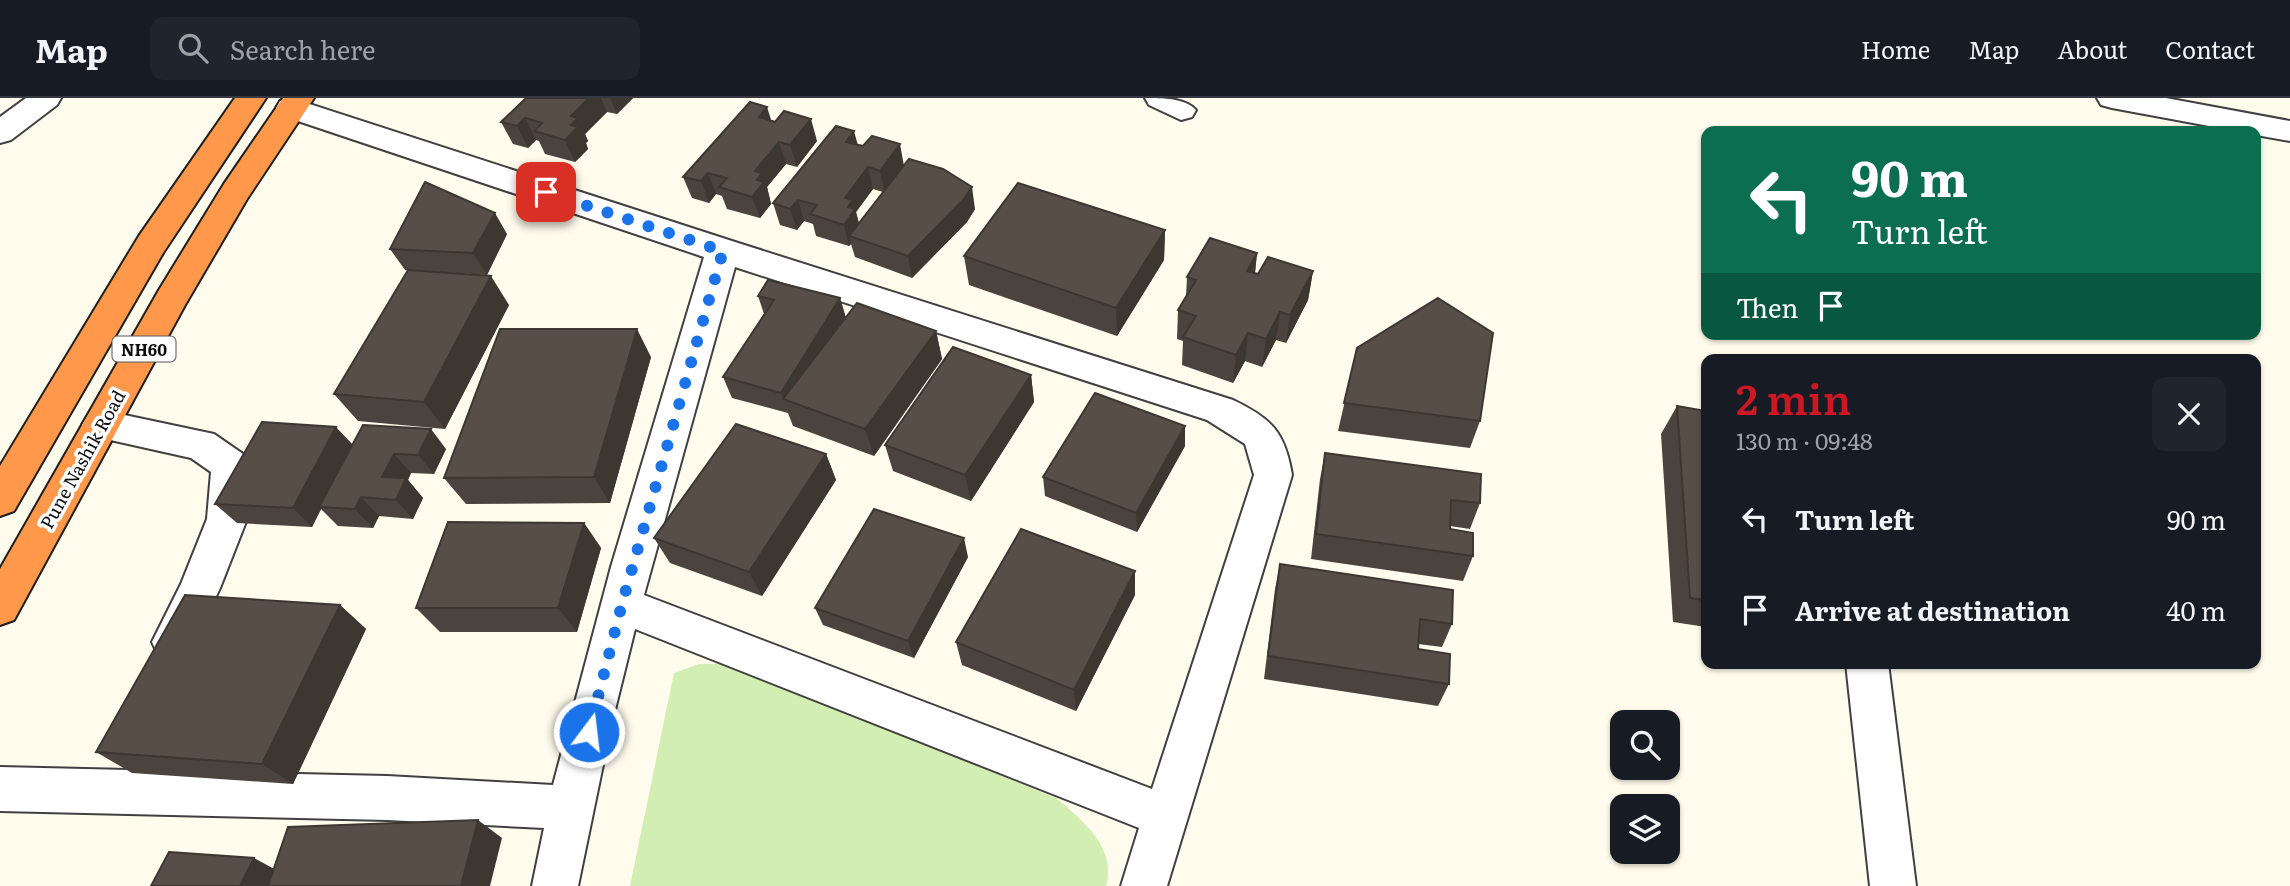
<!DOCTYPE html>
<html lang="en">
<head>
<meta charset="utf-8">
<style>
  body { margin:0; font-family:Literata,serif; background:#20242c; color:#f1f3f6; height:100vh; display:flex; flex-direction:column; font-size:26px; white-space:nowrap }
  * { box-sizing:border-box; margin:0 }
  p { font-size:23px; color:#9ea1a6 }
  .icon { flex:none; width:38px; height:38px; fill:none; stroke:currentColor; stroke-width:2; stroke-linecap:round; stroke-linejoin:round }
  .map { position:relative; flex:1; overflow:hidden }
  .sheet { position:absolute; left:1701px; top:256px; width:560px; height:315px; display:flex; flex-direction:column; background:#171b24; border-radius:14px; box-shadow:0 2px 5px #0004 }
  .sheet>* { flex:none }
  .guide { position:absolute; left:1701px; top:28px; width:560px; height:214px; border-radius:14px; box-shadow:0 2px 5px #0004; background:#0b6e4f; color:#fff; overflow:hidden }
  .fabs { position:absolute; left:1610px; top:612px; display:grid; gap:14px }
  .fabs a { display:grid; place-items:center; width:70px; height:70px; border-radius:14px; background:#171b24; box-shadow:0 2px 5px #0004; font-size:35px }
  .pin { position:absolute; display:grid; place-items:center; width:60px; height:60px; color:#fff; margin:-30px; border-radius:14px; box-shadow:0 4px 10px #0006 }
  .me { position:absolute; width:77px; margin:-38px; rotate:15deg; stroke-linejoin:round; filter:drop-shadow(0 0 5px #0008) }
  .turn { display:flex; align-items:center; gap:24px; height:147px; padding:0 35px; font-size:32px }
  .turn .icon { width:91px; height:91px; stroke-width:2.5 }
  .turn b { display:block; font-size:49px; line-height:60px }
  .then { display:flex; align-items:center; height:66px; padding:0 35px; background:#0003; gap:14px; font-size:26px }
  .round { display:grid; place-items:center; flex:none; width:74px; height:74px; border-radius:14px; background:#20242c }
  .overview { display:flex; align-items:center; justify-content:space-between; height:119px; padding:0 35px }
  h1 { font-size:42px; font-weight:600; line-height:52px; color:#cc1725 }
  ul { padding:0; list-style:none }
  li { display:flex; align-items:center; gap:21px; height:91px; padding:0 35px }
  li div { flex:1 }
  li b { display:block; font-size:26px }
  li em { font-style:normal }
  header { display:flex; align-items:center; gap:42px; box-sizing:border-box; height:98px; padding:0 35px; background:#171b24; border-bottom:2px solid #363941 }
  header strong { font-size:33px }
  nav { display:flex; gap:38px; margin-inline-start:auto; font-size:24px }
  .search { width:490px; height:63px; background:#20242c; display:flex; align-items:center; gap:18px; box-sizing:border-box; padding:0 24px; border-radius:14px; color:#9ea1a6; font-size:26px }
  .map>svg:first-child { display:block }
  .green { fill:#d3eeb2 }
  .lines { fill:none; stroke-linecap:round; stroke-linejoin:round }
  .minor-casing { stroke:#404040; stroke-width:4 }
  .highway-casing { stroke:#1e1e1e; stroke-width:4 }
  .minor { fill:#fff; fill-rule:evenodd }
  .highway { fill:#ff984b; fill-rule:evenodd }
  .wall { fill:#4b433e; fill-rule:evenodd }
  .shaded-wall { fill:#3d3732 }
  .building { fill:#574e48; stroke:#3d3732; stroke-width:2 }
  .route { stroke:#1a73e8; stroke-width:12; stroke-dasharray:0 21.6 }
  .labels { text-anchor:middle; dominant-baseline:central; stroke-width:7; stroke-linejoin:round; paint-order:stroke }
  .shield { fill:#fff; stroke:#565656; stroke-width:2 }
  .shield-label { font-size:16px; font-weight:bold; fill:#0d0d0d }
  .street-label { font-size:18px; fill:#0d0d0d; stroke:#fff }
</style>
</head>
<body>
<header>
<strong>Map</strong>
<div class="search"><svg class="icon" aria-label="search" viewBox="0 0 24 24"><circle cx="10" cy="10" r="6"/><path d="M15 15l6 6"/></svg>Search here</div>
<nav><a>Home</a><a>Map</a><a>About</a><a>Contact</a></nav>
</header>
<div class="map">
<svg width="2290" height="788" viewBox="0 0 2290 788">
  <rect width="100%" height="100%" fill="#fffbed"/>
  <path class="green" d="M699,566H727L1056,700C1082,722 1117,749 1106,788H630L674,575Z"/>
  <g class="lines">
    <defs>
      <path id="minor" d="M26,0H61L57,7L11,42L0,45V19Z
        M291,0L735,144L1233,302C1271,320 1285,334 1292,377L1167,788H1121L1139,730L635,531L611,628L578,788H532L544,730L387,722L0,713V669L387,678L553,687L611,469L704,159L280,17L276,10L280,3ZM735,169L1207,322L1245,346L1254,377L1152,691L644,497Z
        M1145,0C1163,0 1185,0 1196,12L1192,19L1181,22L1149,7Z
        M2097,0H2166L2290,23V43L2256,37V33H2236L2112,10L2101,7Z
        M101,312L214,336L243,356L249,367L247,421L220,490L188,557L173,563L158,557L152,544L181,486L207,421L211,374L191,360L88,337L82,327L88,317Z
        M1846,565H1888L1916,788H1870Z"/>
      <path id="highway" d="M235,0H266L163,155L14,413L0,418V368L139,138Z
        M283,0H314L247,101L185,207L14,522L0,527V471L159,192L224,86Z"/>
    </defs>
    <use href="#minor" class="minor-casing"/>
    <use href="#highway" class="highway-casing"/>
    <use href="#minor" class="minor"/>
    <use href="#highway" class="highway"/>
  </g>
  <path class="wall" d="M526,0H633L617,16L607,14L585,36L588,43L586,45L588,51L575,64L545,56L539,43L536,42L528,50L513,46L501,24Z
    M772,22L817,43L797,69L786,66L767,89L771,106L760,120L727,111L722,98L716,96L709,105L692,100L683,79Z
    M858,47L904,67L975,111L967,124L912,180L855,159L851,146L849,148L816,138L813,126L804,123L797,132L780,127L773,105ZM873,91L883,94L859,126L856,114Z
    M1165,132L1164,162L1117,238L969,187L964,158Z
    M507,136L487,177L409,172L509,207L445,331L358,323L334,296L408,172H405L390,151Z
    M1257,155L1255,175L1258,176L1313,173L1308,202L1286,245L1276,242L1262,269L1245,263L1233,285L1182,267L1183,243L1177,241L1178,212L1186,199L1187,179Z
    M758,198L840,200L846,220L936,233L942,261L874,358L793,328L788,315L732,300L723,279L764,216Z
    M1357,250L1480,323L1470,350L1338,333Z
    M651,259L610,405L466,406L444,380Z
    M1031,277L1034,304L971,403L893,373L885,347Z
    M1677,308L1706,313V529L1673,524L1661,336Z
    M353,347L446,351L434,376L411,375L408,382L423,400L413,421L379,418L373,430L338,428L321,411L312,429L237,425L215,406Z
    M1185,348L1137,434L1045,398L1043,379Z
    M1325,355L1480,405L1470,431L1450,428V431L1473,458L1463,483L1311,461L1320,381Z
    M826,356L836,382L762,498L670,465L654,440Z
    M584,425L601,450L577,534H440L416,510Z
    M968,459L914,560L823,527L815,510Z
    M1280,466L1452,526L1442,549L1418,546V551L1449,586L1438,608L1264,581L1275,491Z
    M1135,473V497L1076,613L962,567L956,544Z
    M340,507L366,531L293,686L132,675L96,654Z"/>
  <path class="shaded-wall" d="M589,0H601L607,14L585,36L588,43L586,45L588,51L575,64L565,42L571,27V18Z
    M610,0H633L617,16Z
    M767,9L774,31L759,19Z
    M525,20L536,42L528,50L517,28Z
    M811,21L817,43L797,69L790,47Z
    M854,33L860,55L846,44Z
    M779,44L786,66L767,89L771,106L760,120L752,99L755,73Z
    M900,46L904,68L885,95L880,73Z
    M868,69L873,91L856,114L861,133L849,138L851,146L849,148L844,127L845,100Z
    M708,75L716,96L709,105L701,83Z
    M972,89L975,111L967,124L912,180L908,158Z
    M798,102L804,123L797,132L790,111Z
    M495,115L507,136L487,177L473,155Z
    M1165,132L1164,162L1117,238L1116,210Z
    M1257,155L1254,184L1247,173Z
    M1313,173L1308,202L1286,245L1290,217Z
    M491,178L509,207L445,331L424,304Z
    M840,200L846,221L784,301L781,295Z
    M1280,214L1276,242L1262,269L1266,241Z
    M637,231L651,259L610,405L594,379Z
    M936,233L942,261L874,358L865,331Z
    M1248,235L1245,263L1233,285L1236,257Z
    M1031,277L1034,304L971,403L965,377Z
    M1185,328V348L1137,434L1136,415Z
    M336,329L354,348L319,409L321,411L312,429L293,410Z
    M431,331L446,351L434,376L418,357Z
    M394,356L411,375L408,382L423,400L413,421L396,402L382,379Z
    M826,356L836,382L762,498L749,474Z
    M361,399L379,418L373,430L355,411Z
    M584,425L601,450L577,534L558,510Z
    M964,440L968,459L914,560L908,543Z
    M1135,473V497L1076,613L1074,592Z
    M340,507L366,531L293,686L262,666Z
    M478,722L502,740L490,788H461Z
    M254,760L278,773L271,788H240Z"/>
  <path class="building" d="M526,0H589L571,18L578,20L571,27L578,29L565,42L534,33L542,25L525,20L517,28L501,24Z
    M750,4L767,9L759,19L775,24L784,13L811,21L790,47L779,44L755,73L762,75L757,82L764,84L752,99L719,89L727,80L708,75L701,83L683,79Z
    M836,28L854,33L846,44L863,48L872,38L900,46L880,73L868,69L845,100L853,102L848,109L855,111L844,127L810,116L817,107L798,102L790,111L773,105Z
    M909,61L943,71L972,89L963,102L908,158L849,138Z
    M425,84L495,115L473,155L390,151Z
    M1018,85L1165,132L1116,210L964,158Z
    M1210,140L1257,155L1247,173L1258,176L1268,159L1313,173L1290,217L1280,214L1266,241L1248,235L1236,257L1183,239L1196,218L1178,212L1196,182L1187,179Z
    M408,172L491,178L424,304L334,296Z
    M768,182L840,200L781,295L723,279L774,202L758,198Z
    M1438,200L1493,235L1480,323L1344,305L1357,250Z
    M857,205L936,233L865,331L783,301Z
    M500,231H637L594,379L444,380Z
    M953,249L1031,277L965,377L885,347Z
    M1095,295L1185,328L1136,415L1043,379Z
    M1677,308L1706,313V502L1690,500Z
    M262,324L336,329L293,410L215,406Z
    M736,326L826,356L749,474L654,440Z
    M363,327L431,331L418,357L394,356L382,379L406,380L396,402L361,399L355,411L319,409Z
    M1325,355L1481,376L1480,405L1451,402L1450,431L1473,435V458L1316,436Z
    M874,411L964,440L908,543L815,510Z
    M448,424L584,425L558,510H416Z
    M1021,431L1135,473L1074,592L956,544Z
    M1280,466L1453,492L1452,526L1420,521L1418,551L1450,556L1449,586L1268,558Z
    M185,497L340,507L262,666L96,654Z
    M478,722L461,788H268L288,729Z
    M169,754L254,760L240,788H151Z"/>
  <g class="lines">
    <path class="route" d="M546,94L723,153L622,506L589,634"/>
  </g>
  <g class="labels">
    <rect class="shield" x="112.5" y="238.5" width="63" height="25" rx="5"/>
    <g class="shield-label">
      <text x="144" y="251">NH60</text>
    </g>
    <g class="street-label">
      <text transform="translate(82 361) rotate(-61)">Pune Nashik Road</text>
    </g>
  </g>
</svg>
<div class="fabs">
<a><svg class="icon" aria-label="search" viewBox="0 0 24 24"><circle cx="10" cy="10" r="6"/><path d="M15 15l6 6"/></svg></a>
<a><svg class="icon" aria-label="layers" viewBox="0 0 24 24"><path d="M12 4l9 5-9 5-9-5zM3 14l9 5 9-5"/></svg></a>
</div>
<div class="pin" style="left:546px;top:94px;background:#d93025"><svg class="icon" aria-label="arrive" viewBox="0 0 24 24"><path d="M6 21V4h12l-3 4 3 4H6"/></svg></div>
<svg class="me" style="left:589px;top:634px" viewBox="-20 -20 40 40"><circle r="17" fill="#1a73e8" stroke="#fff" stroke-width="3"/><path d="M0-11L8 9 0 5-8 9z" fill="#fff"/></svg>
<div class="guide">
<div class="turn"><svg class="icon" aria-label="left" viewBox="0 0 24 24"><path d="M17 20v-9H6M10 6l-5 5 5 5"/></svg><div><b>90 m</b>Turn left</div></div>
<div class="then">Then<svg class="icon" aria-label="arrive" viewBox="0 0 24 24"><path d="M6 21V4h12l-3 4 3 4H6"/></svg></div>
</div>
<section class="sheet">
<div class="overview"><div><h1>2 min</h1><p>130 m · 09:48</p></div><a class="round"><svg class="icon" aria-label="close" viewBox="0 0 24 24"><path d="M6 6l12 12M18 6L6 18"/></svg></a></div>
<ul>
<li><svg class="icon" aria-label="left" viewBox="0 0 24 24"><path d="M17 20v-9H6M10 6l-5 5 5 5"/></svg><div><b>Turn left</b></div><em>90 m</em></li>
<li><svg class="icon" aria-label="arrive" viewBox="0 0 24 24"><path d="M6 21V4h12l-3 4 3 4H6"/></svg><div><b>Arrive at destination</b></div><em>40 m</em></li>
</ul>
</section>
</div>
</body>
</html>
